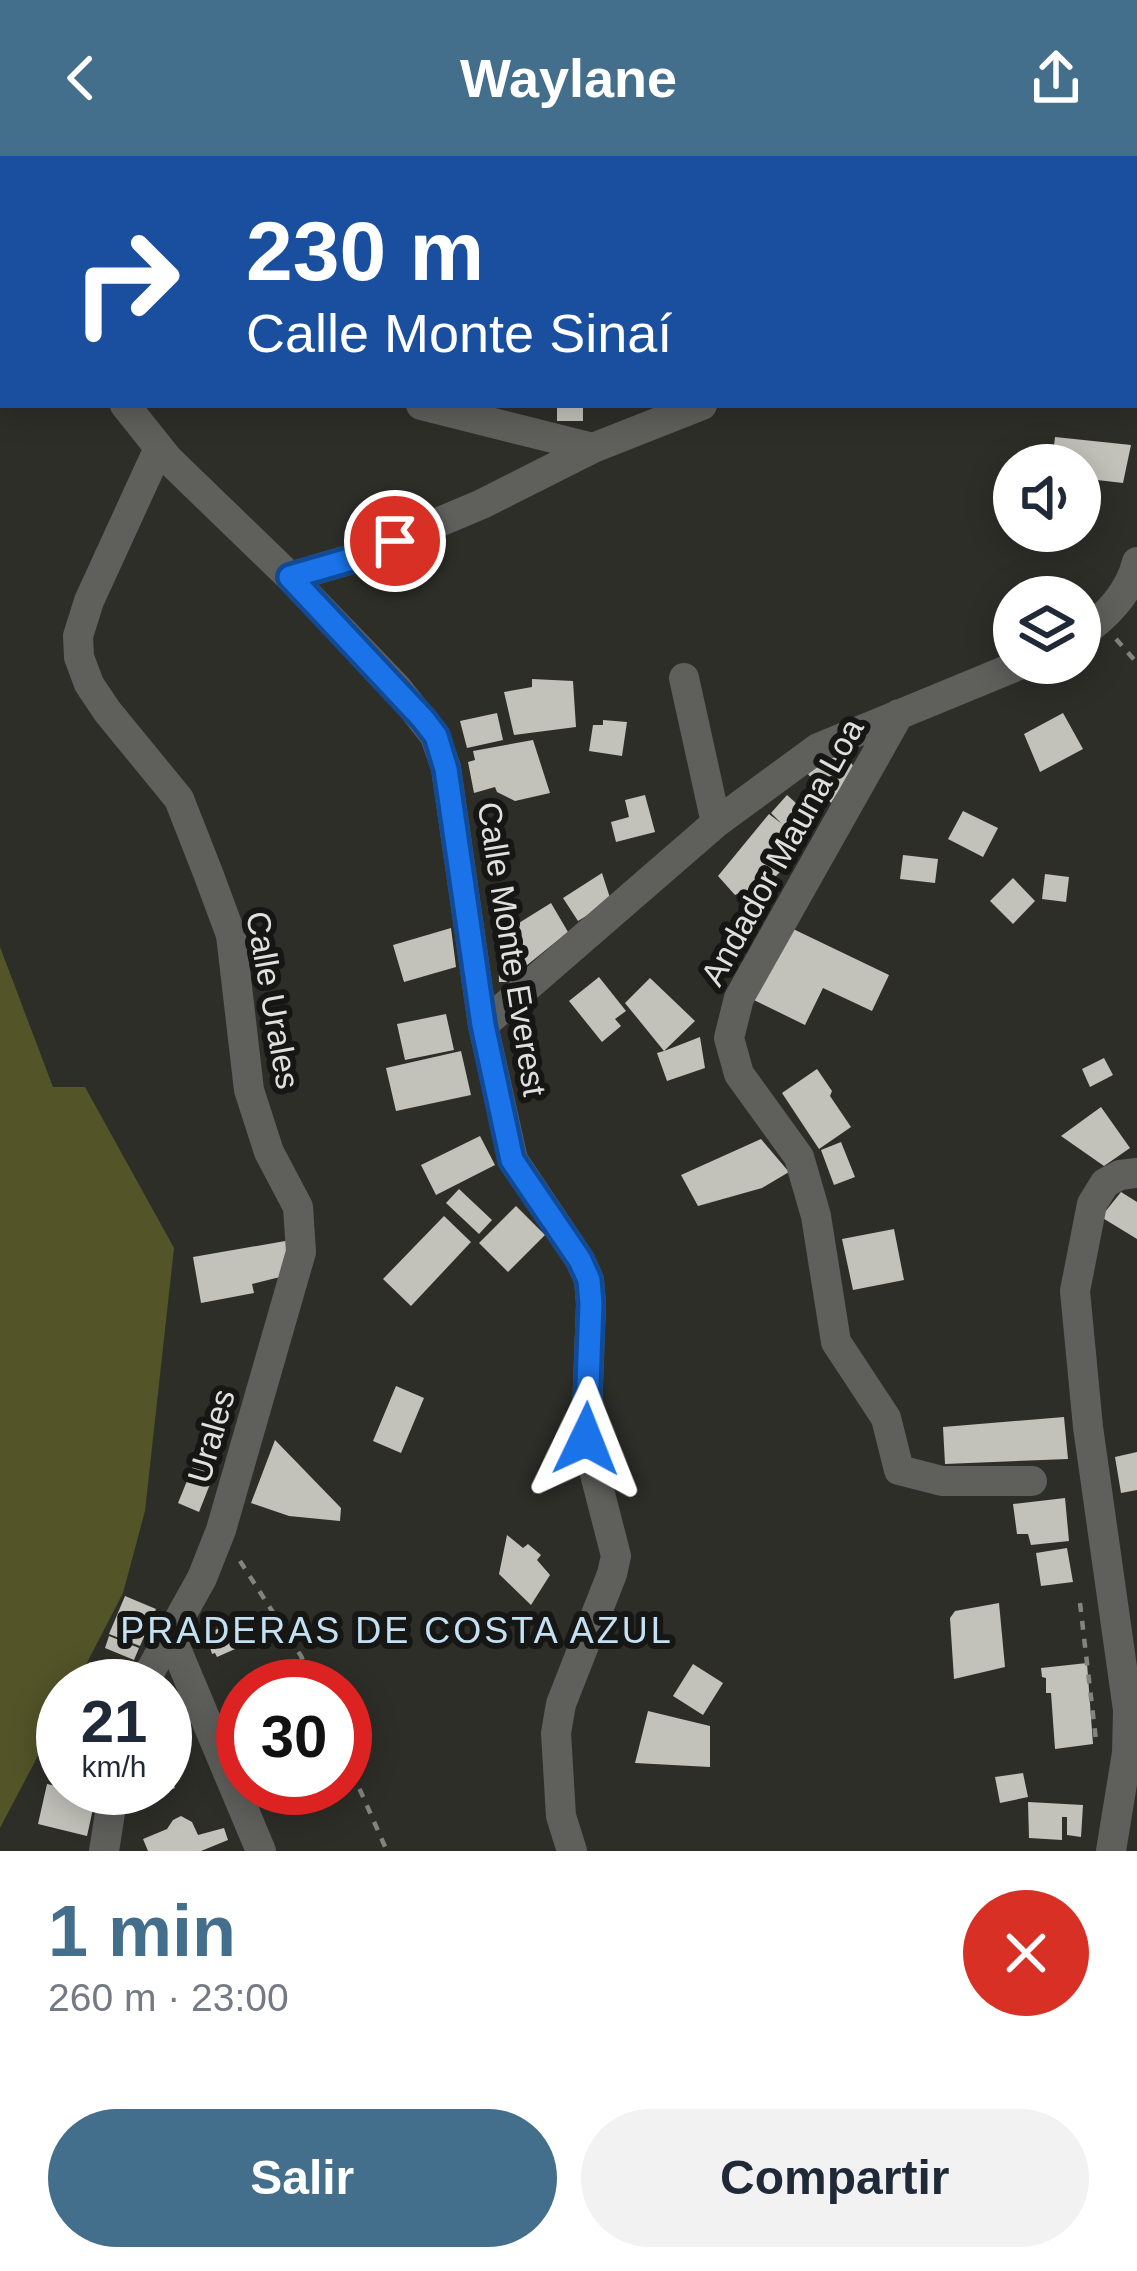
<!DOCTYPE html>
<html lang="es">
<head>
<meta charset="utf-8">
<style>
  body { margin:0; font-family:Arial,sans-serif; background:#f2f2f3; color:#1f2937; height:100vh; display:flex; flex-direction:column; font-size:45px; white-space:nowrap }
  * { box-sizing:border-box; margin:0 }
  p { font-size:39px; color:#747a83 }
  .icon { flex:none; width:66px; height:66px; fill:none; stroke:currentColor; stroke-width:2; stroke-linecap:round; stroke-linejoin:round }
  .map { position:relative; height:1695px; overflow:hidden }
  .side { display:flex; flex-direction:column; background:#fff; flex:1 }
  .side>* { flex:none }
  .guide { position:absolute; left:0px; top:0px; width:1137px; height:252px; box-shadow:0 6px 30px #0003; background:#1a4fa0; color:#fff; overflow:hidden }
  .buttons { position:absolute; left:993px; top:288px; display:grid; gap:24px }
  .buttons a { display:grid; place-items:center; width:108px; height:108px; border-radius:50%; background:#fff; box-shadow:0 6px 30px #0003; font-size:60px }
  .speed { position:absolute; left:36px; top:1503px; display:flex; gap:24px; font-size:60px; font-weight:700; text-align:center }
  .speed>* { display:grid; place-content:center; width:156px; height:156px; border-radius:50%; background:#fff; box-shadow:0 6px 30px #0003; line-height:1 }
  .speed small { font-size:30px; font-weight:400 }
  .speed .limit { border:18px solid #d22; background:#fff; color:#111 }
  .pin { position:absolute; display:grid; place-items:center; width:102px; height:102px; color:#fff; margin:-51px; border:6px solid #fff; border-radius:50%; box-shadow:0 3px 12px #0007 }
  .me { position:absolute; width:132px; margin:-66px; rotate:2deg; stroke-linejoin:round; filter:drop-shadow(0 0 9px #0008) }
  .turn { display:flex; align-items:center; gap:42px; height:252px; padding:0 48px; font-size:54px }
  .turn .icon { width:156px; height:156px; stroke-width:2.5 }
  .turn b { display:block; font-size:84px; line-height:102px }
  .round { display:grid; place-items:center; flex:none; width:126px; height:126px; border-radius:63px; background:#f2f2f3 }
  .summary { display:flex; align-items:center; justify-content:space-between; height:204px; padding:0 48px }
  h1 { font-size:72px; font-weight:800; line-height:90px; color:#436e8c }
  .action { display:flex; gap:24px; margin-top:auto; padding:24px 48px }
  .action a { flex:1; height:138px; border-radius:72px; background:#436e8c; color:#fff; font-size:48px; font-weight:800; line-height:138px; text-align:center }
  .action a+a { background:#f2f2f3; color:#1f2937 }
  header { display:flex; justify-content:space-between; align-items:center; height:156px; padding:0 48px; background:#436e8c; color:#fff; font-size:54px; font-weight:800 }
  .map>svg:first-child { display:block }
  .green { fill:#535428 }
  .building { fill:#c2c2bb }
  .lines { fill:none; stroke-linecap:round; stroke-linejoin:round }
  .path { stroke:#83837f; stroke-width:4.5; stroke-dasharray:9 9; stroke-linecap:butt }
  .minor { stroke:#5f5f5c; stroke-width:30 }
  .route-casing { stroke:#114b97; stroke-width:30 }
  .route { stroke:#1a73e8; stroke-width:21 }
  .labels { text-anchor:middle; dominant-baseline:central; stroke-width:12; stroke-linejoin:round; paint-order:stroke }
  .street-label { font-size:33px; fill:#e0e0dc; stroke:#161614 }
  .neighbourhood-label { font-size:36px; letter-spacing:3px; fill:#c4e1f4; stroke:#161614 }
</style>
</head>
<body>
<header><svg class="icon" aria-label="back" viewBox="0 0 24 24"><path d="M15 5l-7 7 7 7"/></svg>Waylane<svg class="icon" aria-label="share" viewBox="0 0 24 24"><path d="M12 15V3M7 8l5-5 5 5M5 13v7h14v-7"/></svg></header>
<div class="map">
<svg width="1137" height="1695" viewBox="0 0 1137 1695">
  <rect width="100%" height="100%" fill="#2e2e29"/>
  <path class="green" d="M0,791L53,931H85L174,1092L145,1355L123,1437L75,1530H63V1552L0,1672Z"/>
  <path class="building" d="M557,249H583V265H557Z
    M1055,281L1131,289L1123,327L1080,322V309H1052Z
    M532,523L573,525L576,571L514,579L504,536L532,531Z
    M497,557L503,584L467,592L460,565Z
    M1063,557L1083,593L1040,616L1024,578Z
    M603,564L627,566L622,600L589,595L593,569H603Z
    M533,584L550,637L515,645L497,636L495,631L474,637L468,606L475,604L473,595Z
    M841,593L854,611L831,647L808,618Z
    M645,639L655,676L616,686L611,666L629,661L625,644Z
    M787,639L814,663L798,681L787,672L777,686L785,694L776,705L781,710L780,716L776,720L766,718L775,726L759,750L741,736L735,739L718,720L769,658L782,668L771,657Z
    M963,655L998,672L983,701L948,683Z
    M903,699L938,703L935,727L900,723Z
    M602,717L611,745L578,765L563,742Z
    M1045,718L1069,721L1066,746L1042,743Z
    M1013,722L1035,745L1013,768L990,745Z
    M551,747L568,776L506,826H499L498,780Z
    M789,771L889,819L872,855L823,832L805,869L754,844Z
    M451,772L456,811L404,826L393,789Z
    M599,821L626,855L615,863L621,870L602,886L569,845Z
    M650,822L695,865L664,895L700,881L705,912L667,925L657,897L664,895L625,847Z
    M446,858L454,894L405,904L397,868Z
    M461,895L471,939L396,955L386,912Z
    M1104,902L1113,919L1090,931L1082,913Z
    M817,913L832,935L830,940L851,971L819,993L782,937Z
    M1101,951L1130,992L1104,1010L1061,980Z
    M480,980L495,1009L436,1039L421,1009Z
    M761,983L789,1016L762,1032L698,1050L681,1019Z
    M841,986L855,1021L834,1029L821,994Z
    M459,1033L492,1064L479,1078L446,1047Z
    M1121,1036L1137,1046V1083L1101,1061Z
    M516,1050L545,1079L508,1116L479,1087Z
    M444,1060L471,1086L411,1150L383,1123Z
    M894,1073L904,1124L853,1134L842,1083Z
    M291,1084L284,1120L252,1128L254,1137L201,1147L193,1101Z
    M396,1230L424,1242L401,1297L373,1285Z
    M1064,1261L1068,1303L945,1308L943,1271Z
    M275,1284L341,1352L340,1365L289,1360L251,1347Z
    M1137,1296V1334L1121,1337L1115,1301Z
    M193,1310L214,1318L199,1356L178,1347Z
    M1065,1342L1069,1385L1031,1389L1028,1378H1017L1013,1348Z
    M507,1379L523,1392L528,1388L541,1399L537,1404L550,1419L531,1449L499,1418Z
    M1067,1392L1073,1426L1041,1430L1036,1397Z
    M125,1440L156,1453L140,1490L109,1478Z
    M999,1447L1005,1511L954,1523L950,1462L955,1455Z
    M249,1459L260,1474L275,1467L278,1474L217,1501L215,1497L212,1498L206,1478Z
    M109,1480L139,1492L134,1504L105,1492Z
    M1087,1507L1093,1588L1055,1593L1051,1537H1046V1522L1042,1521L1041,1512Z
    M693,1508L723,1527L703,1559L673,1540Z
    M98,1510L117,1523L116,1530H85Z
    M648,1555L710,1570V1611L635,1607Z
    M168,1617L175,1632L153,1642L149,1632H165V1619Z
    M1023,1617L1028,1641L1000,1647L995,1621Z
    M47,1628L96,1639L87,1680L38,1668Z
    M284,1632H323L290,1646Z
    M1028,1646L1083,1649L1081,1681L1067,1679V1661H1062V1684L1029,1682Z
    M181,1660L192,1666L198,1679L224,1672L228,1684L201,1695H148L143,1683L167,1673L173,1664Z"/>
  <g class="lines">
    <path class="path" d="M1116,483L1137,507
      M240,1405L301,1500L314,1530
      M1080,1447L1096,1584
      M345,1600L387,1695"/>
    <path class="minor" d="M312,0L313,3
      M528,0L531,3
      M220,3L221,0
      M713,3H737
      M797,3L807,0
      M924,3V0
      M0,112L3,113
      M125,249L168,303L290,421L397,532L435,580L446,612L483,869L513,1004L580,1104L589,1124L591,1148L586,1283L616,1400L612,1418L561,1548L556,1577L561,1660L572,1695
      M421,249L593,292
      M290,421L352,403L482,348L593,292L702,249
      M1080,478C1106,462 1130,436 1137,406
      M684,522L716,667
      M899,558L739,842L729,882L739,918L799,1001L816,1060L836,1186L886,1262L899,1314L942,1325H1032
      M483,869L716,667L818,592L1024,507
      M169,1476L261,1695
      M142,1530L202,1422L221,1374L301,1096L298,1051L269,996L249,934L231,779L208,717L179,643L107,555L89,528L79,501L78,480L89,445L159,292
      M104,1695L114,1632
      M1111,1695L1127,1597L1128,1554L1088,1271L1075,1135L1092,1048L1105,1027L1120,1019L1137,1017"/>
  </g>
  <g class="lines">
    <defs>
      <path id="route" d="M395,385L352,403L290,421L423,563L436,580L446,613L483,869L512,1004L580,1104L589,1124L591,1148L586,1283"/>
    </defs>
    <use href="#route" class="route-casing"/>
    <use href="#route" class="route"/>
  </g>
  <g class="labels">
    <g class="street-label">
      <text transform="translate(782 696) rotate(-61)">Andador Mauna Loa</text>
      <text transform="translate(512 793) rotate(81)">Calle Monte Everest</text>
      <text transform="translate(273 844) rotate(80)">Calle Urales</text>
      <text transform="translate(211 1280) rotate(-74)">Urales</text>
    </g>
    <g class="neighbourhood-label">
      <text x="397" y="1474">PRADERAS DE COSTA AZUL</text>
    </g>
  </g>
</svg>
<div class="buttons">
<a><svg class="icon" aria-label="sound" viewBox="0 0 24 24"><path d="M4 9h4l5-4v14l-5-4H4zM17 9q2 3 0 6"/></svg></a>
<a><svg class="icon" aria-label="layers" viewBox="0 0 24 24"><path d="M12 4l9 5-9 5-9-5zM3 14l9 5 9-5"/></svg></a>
</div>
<div class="speed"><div>21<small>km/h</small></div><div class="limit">30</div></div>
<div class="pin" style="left:395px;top:385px;background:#d93025"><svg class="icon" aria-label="arrive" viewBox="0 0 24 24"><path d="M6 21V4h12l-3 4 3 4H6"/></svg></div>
<svg class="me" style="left:586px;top:1283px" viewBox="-20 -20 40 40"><path d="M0-17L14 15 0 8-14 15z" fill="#1a73e8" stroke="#fff" stroke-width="4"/></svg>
<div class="guide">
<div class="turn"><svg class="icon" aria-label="right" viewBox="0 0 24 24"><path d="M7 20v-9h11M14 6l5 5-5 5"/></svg><div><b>230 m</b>Calle Monte Sinaí</div></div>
</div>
</div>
<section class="side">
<div class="summary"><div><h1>1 min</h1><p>260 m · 23:00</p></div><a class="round" style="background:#d93025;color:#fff"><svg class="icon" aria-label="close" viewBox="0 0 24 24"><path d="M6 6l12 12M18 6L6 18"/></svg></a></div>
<div class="action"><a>Salir</a><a>Compartir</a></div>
</section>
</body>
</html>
